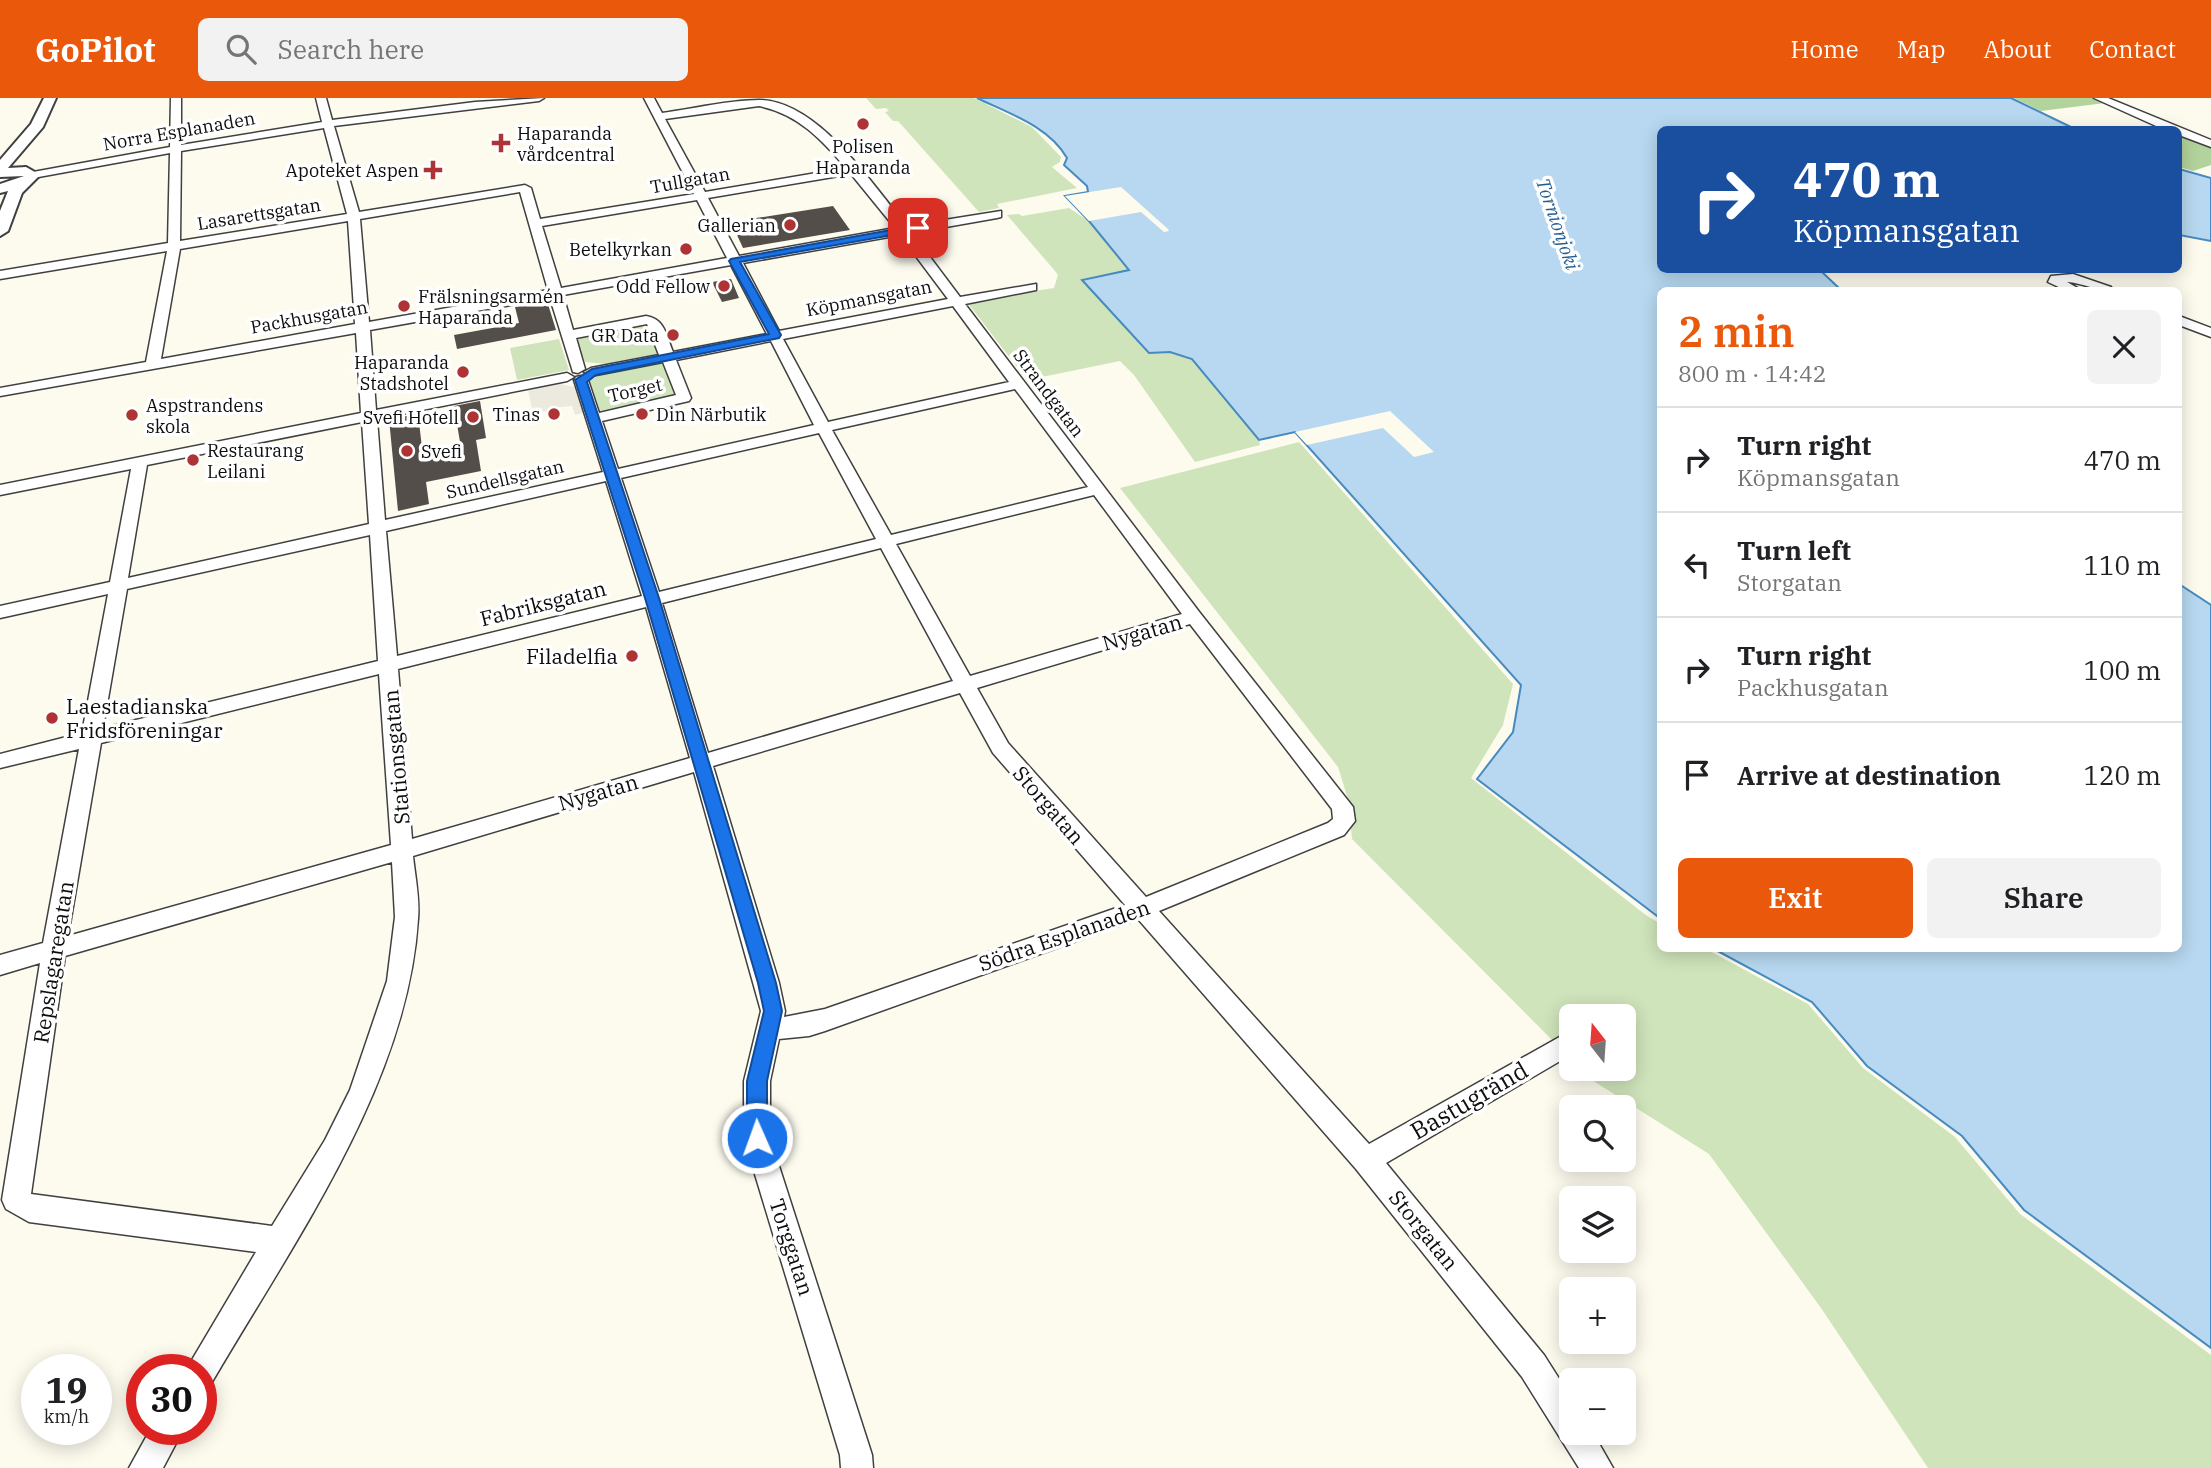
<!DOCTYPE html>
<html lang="en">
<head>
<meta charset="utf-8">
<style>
  body { margin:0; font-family:"IBM Plex Serif",serif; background:#f2f2f2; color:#202124; height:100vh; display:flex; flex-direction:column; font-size:26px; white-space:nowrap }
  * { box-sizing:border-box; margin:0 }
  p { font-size:23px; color:#757577 }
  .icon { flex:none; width:38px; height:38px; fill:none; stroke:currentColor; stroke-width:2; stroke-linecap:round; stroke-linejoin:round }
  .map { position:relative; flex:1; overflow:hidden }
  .sheet { position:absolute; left:1657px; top:189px; width:525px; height:665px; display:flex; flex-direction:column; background:#fff; border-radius:10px; box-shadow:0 4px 18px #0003 }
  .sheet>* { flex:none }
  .guide { position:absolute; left:1657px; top:28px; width:525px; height:147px; border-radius:10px; box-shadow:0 4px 18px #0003; background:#1a4fa0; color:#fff; overflow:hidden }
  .needle { width:46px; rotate:343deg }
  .tools { position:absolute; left:1559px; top:906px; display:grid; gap:14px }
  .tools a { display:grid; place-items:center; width:77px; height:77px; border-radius:10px; background:#fff; box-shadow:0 4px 18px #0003; font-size:35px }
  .speed { position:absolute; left:21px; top:1256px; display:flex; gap:14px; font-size:35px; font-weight:700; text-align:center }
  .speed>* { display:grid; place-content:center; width:91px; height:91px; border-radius:50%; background:#fff; box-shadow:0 4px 18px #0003; line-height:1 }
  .speed small { font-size:18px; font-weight:400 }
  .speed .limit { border:10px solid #d22; background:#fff; color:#111 }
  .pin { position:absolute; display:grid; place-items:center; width:60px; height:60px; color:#fff; margin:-30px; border-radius:14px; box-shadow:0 4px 10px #0006 }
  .me { position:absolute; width:77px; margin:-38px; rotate:358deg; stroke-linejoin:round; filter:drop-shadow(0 0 5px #0008) }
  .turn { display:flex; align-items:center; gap:24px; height:147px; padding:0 21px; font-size:32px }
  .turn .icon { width:91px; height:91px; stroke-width:2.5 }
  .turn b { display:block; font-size:49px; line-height:60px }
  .round { display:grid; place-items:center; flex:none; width:74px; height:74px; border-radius:10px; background:#f2f2f2 }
  .summary { display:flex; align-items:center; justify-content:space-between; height:119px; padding:0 21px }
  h1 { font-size:42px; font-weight:600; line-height:52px; color:#ea580c }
  .button { display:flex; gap:14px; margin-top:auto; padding:14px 21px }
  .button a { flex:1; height:80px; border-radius:10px; background:#ea580c; color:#fff; font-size:28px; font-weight:600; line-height:80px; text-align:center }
  .button a+a { background:#f2f2f2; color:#202124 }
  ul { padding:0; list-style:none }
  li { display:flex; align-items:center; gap:21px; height:105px; padding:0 21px; border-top:2px solid #e0e0e0 }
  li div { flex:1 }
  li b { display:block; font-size:26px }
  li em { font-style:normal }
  header { display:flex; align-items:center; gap:42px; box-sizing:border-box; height:98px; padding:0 35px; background:#ea580c; color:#fff }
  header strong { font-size:33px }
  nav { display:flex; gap:38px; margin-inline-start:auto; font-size:24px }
  .search { width:490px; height:63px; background:#f2f2f2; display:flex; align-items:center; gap:18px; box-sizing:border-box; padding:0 24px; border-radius:10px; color:#757577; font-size:26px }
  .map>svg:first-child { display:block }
  .green { fill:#cfe4bb }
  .forest { fill:#b3d39c }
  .plaza { fill:#ece9de }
  .water { fill:#b7d8f0; stroke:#468abf; stroke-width:2 }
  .pier { fill:#fdfbee }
  .building { fill:#544e4a }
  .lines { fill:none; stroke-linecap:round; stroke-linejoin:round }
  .minor-casing { stroke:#404040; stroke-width:3 }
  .tertiary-casing { stroke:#404040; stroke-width:4 }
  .minor { fill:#fff; fill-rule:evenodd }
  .tertiary { fill:#fff; fill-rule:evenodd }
  .route { fill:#1a73e8; stroke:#114b97; stroke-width:2 }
  .poi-dot { fill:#ae3334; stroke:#fff; stroke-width:2.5 }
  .labels { text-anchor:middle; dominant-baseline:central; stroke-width:7; stroke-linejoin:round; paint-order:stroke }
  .far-street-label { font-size:18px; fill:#0d0d0d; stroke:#fff }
  .far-poi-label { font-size:18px; fill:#0d0d0d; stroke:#fff; text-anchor:end }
  .far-water-label { font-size:19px; font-style:italic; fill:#235d91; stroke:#fff }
  .street-label { font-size:21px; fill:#0d0d0d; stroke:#fff }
  .poi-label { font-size:21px; fill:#0d0d0d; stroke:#fff; text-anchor:end }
  .near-street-label { font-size:24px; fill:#0d0d0d; stroke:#fff }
</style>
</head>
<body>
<header>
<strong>GoPilot</strong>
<div class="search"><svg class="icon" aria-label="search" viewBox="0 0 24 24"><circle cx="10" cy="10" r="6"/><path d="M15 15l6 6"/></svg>Search here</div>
<nav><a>Home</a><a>Map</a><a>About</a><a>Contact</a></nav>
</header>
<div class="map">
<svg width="2211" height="1370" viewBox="0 0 2211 1370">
  <rect width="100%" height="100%" fill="#fdfbee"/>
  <path class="green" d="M866,0H974L1032,29L1061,59L1060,64L1052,69L1077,90L997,106L999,110L979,114L898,23H893L885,14L889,13L886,10L876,11Z
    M1069,110L1089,123L1130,172L1083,183L1149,255L1170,254L1192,261L1259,342L1260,347L1195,364L1134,277L1120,263L1027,282L967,204L1054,190L1058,177L1055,173L1007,117L1019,116L1022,118Z
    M647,225L661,255L606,266L585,264L576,242L584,236Z
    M559,241L569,272L517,282L510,250Z
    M663,264L676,297L599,313L590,283L604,274Z
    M1299,344L1513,586L1503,627L1471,680L1647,818L1661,826V850L1706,851L1808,906L1863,970L1955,1039L2020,1116L2211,1257V1370H1928L1821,1210L1709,1056L1595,984L1582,971H1624V919H1572L1571,961L1352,741L1348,701L1338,669L1120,390Z"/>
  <path class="forest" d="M2014,0H2094L2105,5L2041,13Z
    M2179,36L2211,48V67L2193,73L2179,69Z"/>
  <path class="plaza" d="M555,285L575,289L583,315L575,317L572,308L550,310V312L533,316L528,291Z"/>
  <path class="water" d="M977,0H2011L2075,31L1661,32V172H1824L1822,174L1841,192H1661V821L1477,681L1513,634L1521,587L1295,334L1259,342L1192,261L1170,254L1149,255L1082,182L1129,172L1089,123L1065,98L1088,94L1087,88L1064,67L1067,60C1049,28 1008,15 977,0Z
    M2179,71L2211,80V143L2179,137Z
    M2179,486L2211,507V1250L2024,1112L1962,1038L1867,968L1812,904L1714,851L2179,850Z"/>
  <path class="pier" d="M1121,89L1168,131L1169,133L1164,134L1141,114L1089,123L1065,98Z
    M1390,313L1434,354L1414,359L1383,330L1307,347L1295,334Z"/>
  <path class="building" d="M833,108L850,132L743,150L731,124Z
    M731,181L739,200L722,204L712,184Z
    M547,203L556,232L457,251L454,237L519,225L515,209Z
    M480,303L486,340L476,342L481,373L426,384L429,406L398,413L389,321L418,316L423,358L461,350L454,308Z"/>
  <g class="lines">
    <defs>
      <path id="minor" d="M171,0H181V47L322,24L316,0H326L332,22L475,4L544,0L539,3L334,28L359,114L525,87L531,90L540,121L694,96L644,0H654L662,15C692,11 729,2 759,2C819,3 872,87 907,128L1001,113V119L997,120L912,135L960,199L1036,186V192L965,206L1200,515L1353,709L1355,723L1344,737L1159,813L1369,1046L1572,932V956L1386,1065L1544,1257L1572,1301V1335H1593L1613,1370H1579L1522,1279L1356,1071L1138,821L825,933L809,938L779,941L770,983V1040L872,1357L873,1370H841L840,1357L744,1040V983L761,913L694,674L413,758C415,778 420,801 418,821C408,986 293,1145 212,1284L201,1288V1272H186L256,1154L29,1124L6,1111L2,1102L40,865L0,877V857L43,845L79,651L0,670V656L82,635L108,496L0,520V508L110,484L131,371L0,397V387L361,315L356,235L0,298V290L146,264L167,153L0,181V173L168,145L170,55L33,80L27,77L33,74L170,49ZM759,8C798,16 821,41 846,70L705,94L665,21ZM324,30L347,116L180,143L181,53ZM851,76L895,130L739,158L708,100ZM520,94L548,192L369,224L360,121ZM697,102L727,160L561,190L542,128ZM348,123L355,226L161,261L180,151ZM900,137L948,201L779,233L743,165ZM731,167L767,236L673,254C666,237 665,221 646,218L573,232L563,197ZM550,200L573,274L578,275L585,271L576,240L647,226L659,257L591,270L584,274L591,278L663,264L676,297L599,315L588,282L581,278L576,279L574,282L603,374L385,422L377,321L567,283L574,279L567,275L376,312L370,232ZM953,208L1009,284L828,324L783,241ZM771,243L814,327L618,371L602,323L689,303L691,300L676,262ZM1015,291L1088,389L891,437L832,332ZM362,324L369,426L128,480L147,367ZM819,335L876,441L659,494L621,380ZM606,383L642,498L397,558L386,433ZM1094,397L1182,516L970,578L896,446ZM370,437L378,563L103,630L127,491ZM881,450L953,583L708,655L662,505ZM646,509L690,660L412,741L398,571ZM1190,526L1332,711L1333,721L1328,725L1146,799L1008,645L977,590ZM379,576L391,747L68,838L101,645ZM960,595L993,655L1125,807L825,911L784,919L785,913L779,885L713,668ZM392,764L395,819L387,883L350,992L325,1042L272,1128L31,1096L65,858Z
        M2094,0H2108L2211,42V49L2179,37V32H2165Z
        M2073,176L2111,189L2113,192C2096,193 2083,185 2067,184L2081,192H2065L2048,184L2051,178Z
        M2179,218L2211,230V239L2179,227Z
        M150,1332H183L163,1370H129Z"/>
      <path id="tertiary" d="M44,0H56L43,29L8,70L26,69L40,77L22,95L8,133L0,138V113L8,93L0,95V86L24,78L0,79V62L31,26Z"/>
    </defs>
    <use href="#minor" class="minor-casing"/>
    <use href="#tertiary" class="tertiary-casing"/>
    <use href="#minor" class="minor"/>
    <use href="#tertiary" class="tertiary"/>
  </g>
  <path class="route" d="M918,127L921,128V132L740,164L781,237L779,240L596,277L587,284L659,500L776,885L782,913L767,983V1040L764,1046L757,1049L750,1046L747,1040V983L764,913L758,885L645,500L575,282L592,271L769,236L729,163L731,161Z"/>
  <g class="poi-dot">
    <circle cx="863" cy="26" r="7"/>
    <path d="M497.5 34.5h7v7h7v7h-7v7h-7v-7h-7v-7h7z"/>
    <path d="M429.5 61.5h7v7h7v7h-7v7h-7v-7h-7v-7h7z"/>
    <circle cx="790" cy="127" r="7"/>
    <circle cx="686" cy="151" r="7"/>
    <circle cx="724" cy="188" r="7"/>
    <circle cx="404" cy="208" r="7"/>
    <circle cx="673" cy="237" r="7"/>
    <circle cx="463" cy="274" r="7"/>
    <circle cx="554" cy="316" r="7"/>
    <circle cx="642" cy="316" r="7"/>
    <circle cx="132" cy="317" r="7"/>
    <circle cx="473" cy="319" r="7"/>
    <circle cx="407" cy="353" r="7"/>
    <circle cx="193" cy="362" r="7"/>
    <circle cx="632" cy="558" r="7"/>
    <circle cx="52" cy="620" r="7"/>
  </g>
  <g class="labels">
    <g class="far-street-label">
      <text transform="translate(179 33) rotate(-10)">Norra Esplanaden</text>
      <text transform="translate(690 82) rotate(-10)">Tullgatan</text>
      <text transform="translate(259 116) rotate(-9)">Lasarettsgatan</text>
      <text transform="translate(869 200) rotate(-11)">Köpmansgatan</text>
      <text transform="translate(309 219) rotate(-10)">Packhusgatan</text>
      <text transform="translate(635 292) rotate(-13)">Torget</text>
      <text transform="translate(1049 295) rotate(53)">Strandgatan</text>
      <text transform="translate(505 381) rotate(-13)">Sundellsgatan</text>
    </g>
    <g class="far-poi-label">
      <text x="517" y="35" text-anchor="start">Haparanda<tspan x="517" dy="21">vårdcentral</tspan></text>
      <text x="863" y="48" text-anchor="middle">Polisen<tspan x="863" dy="21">Haparanda</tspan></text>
      <text x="419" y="72">Apoteket Aspen</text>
      <text x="776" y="127">Gallerian</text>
      <text x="672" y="151">Betelkyrkan</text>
      <text x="710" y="188">Odd Fellow</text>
      <text x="418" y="198" text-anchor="start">Frälsningsarmén<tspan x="418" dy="21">Haparanda</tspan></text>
      <text x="659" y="237">GR Data</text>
      <text x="449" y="264">Haparanda<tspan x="449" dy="21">Stadshotel</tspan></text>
      <text x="146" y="307" text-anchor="start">Aspstrandens<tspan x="146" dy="21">skola</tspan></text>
      <text x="540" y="316">Tinas</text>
      <text x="656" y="316" text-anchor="start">Din Närbutik</text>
      <text x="459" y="319">Svefi Hotell</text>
      <text x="207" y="352" text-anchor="start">Restaurang<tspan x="207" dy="21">Leilani</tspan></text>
      <text x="421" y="353" text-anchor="start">Svefi</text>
    </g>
    <g class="far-water-label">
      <text transform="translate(1558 126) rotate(71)">Tornionjoki</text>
    </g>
    <g class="street-label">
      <text transform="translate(543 505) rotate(-14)">Fabriksgatan</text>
      <text transform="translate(1142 534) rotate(-16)">Nygatan</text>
      <text transform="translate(396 659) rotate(-95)">Stationsgatan</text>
      <text transform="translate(598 694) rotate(-16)">Nygatan</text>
      <text transform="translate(1049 707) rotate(49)">Storgatan</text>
      <text transform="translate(1064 837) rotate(-19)">Södra Esplanaden</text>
      <text transform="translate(53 864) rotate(-81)">Repslagaregatan</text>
      <text transform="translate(1424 1132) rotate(51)">Storgatan</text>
      <text transform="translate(792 1149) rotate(72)">Torggatan</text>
    </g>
    <g class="poi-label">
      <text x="618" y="558">Filadelfia</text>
      <text x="66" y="608" text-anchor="start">Laestadianska<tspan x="66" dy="24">Fridsföreningar</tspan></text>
    </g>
    <g class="near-street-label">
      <text transform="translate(1469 1002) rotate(-30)">Bastugränd</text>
    </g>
  </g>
</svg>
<div class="tools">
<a><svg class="needle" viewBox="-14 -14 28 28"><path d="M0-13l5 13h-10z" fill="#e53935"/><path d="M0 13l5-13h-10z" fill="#757577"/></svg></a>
<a><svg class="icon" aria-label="search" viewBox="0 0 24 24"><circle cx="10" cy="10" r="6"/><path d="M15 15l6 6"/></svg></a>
<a><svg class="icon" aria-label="layers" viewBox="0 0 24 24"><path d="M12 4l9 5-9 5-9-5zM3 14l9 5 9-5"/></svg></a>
<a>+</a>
<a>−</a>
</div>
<div class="speed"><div>19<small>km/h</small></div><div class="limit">30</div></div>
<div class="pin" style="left:918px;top:130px;background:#d93025"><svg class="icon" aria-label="arrive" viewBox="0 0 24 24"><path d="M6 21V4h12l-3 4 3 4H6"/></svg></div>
<svg class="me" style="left:757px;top:1040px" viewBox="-20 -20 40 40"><circle r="17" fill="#1a73e8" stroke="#fff" stroke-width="3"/><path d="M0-11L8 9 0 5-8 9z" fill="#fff"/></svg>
<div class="guide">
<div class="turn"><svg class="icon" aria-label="right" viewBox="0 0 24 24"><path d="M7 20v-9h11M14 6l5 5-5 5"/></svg><div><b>470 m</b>Köpmansgatan</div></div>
</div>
<section class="sheet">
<div class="summary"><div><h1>2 min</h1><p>800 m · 14:42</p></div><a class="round"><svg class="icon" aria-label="close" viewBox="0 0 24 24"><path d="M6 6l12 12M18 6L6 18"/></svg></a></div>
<ul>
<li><svg class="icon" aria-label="right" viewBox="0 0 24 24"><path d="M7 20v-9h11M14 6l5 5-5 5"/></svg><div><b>Turn right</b><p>Köpmansgatan</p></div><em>470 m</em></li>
<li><svg class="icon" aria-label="left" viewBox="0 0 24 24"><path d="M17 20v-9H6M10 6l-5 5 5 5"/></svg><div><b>Turn left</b><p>Storgatan</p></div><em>110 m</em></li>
<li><svg class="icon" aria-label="right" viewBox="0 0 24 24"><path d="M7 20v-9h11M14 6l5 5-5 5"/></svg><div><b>Turn right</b><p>Packhusgatan</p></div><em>100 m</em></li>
<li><svg class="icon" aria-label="arrive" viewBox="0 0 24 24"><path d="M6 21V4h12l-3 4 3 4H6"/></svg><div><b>Arrive at destination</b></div><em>120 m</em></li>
</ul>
<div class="button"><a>Exit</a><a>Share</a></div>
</section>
</div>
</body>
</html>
